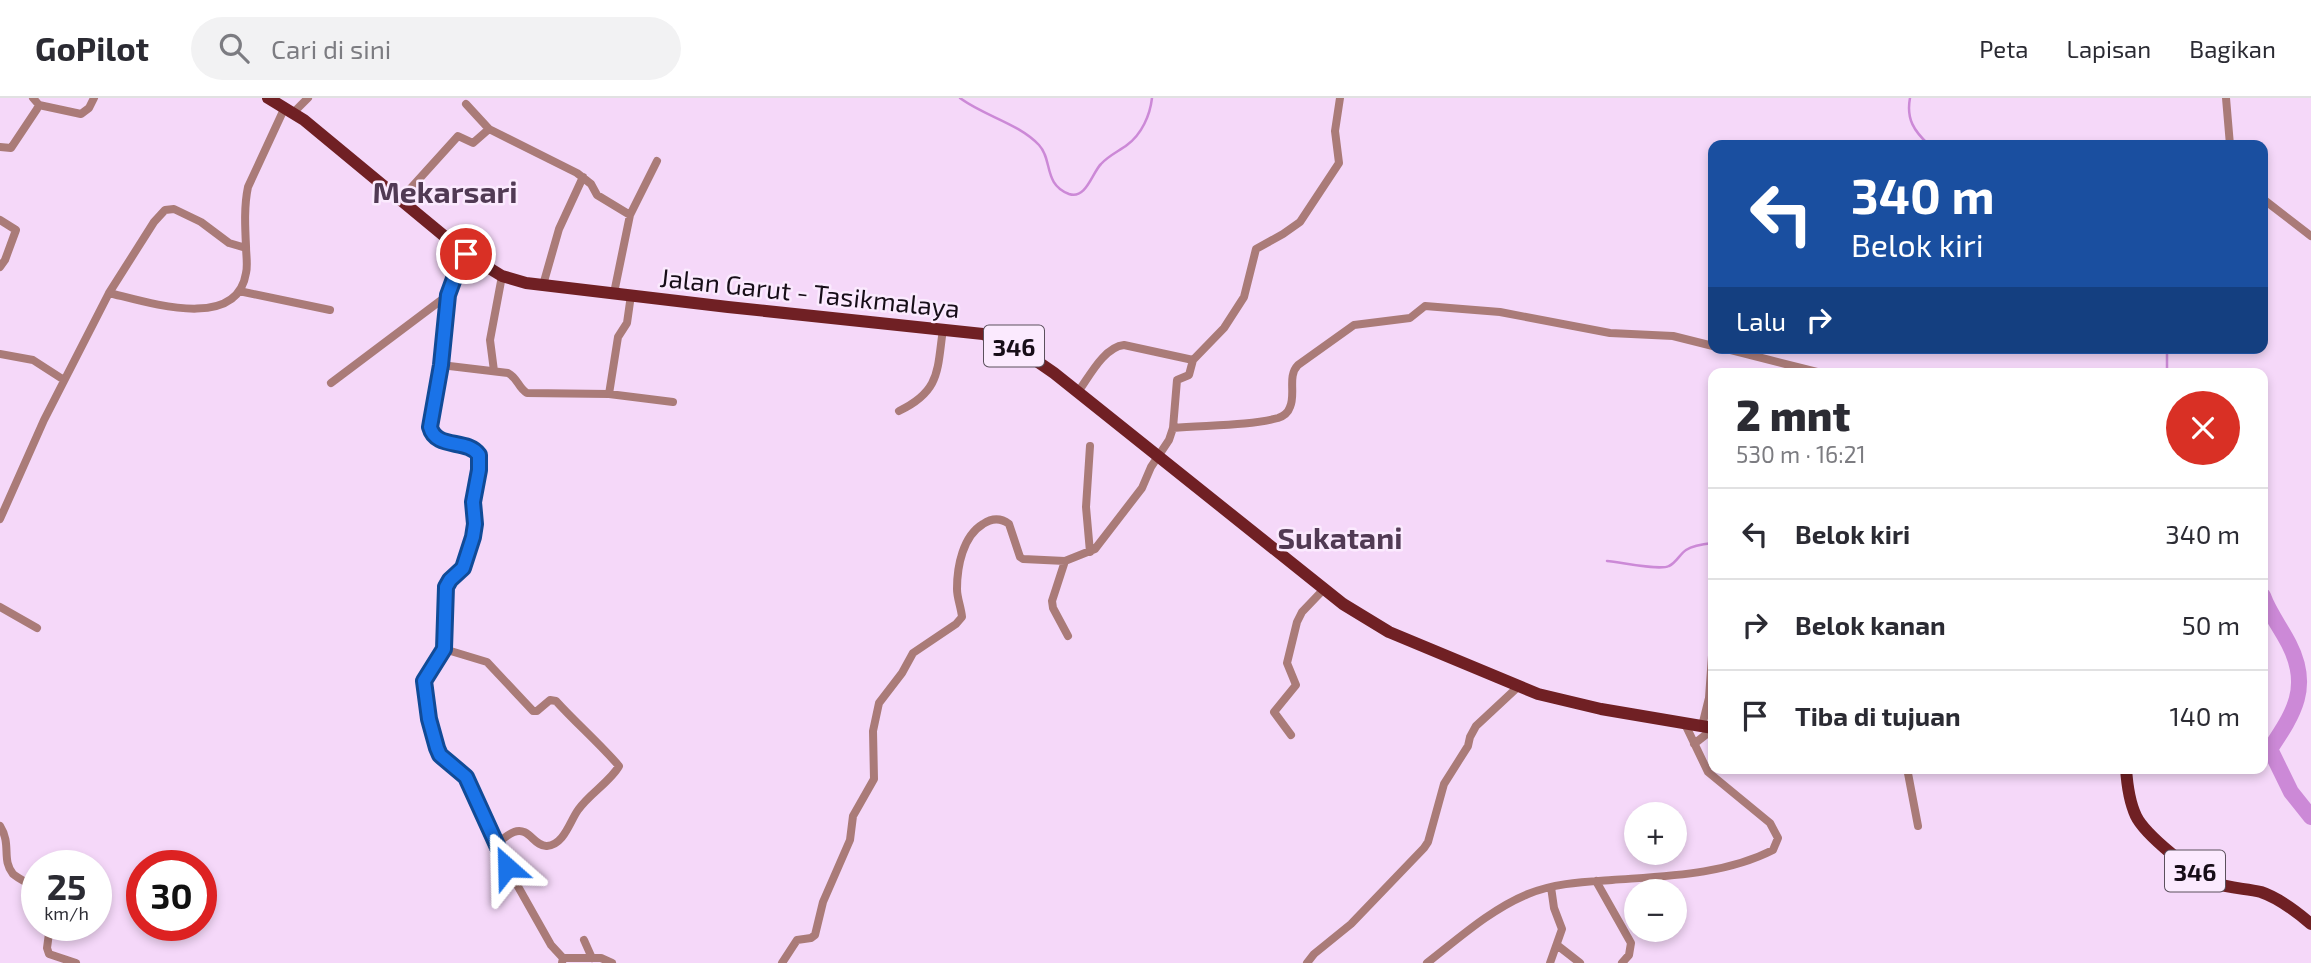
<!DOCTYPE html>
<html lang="id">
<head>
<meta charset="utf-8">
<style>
  body { margin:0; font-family:"Exo 2",sans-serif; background:#f2f2f3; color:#2b2b33; height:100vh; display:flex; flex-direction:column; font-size:26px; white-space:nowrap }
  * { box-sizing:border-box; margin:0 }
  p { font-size:23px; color:#7c7c81 }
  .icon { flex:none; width:38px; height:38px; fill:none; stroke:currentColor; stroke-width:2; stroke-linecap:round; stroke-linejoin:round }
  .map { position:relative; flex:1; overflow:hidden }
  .drawer { position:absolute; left:1708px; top:270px; width:560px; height:406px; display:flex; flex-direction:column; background:#fff; border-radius:14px; box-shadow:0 4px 10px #0003 }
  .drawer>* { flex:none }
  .top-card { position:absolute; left:1708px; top:42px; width:560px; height:214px; border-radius:14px; box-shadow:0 4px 10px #0003; background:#1a4fa0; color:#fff; overflow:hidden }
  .fabs { position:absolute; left:1624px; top:704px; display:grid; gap:14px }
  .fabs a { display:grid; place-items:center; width:63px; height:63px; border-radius:50%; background:#fff; box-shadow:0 4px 10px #0003; font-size:35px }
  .speed { position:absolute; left:21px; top:752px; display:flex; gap:14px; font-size:35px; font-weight:700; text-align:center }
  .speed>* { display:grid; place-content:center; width:91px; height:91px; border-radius:50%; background:#fff; box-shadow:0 4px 10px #0003; line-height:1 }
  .speed small { font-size:18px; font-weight:400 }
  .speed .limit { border:10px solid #d22; background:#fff; color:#111 }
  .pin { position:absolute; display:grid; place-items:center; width:60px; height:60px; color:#fff; margin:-30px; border:4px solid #fff; border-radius:50%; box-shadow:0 2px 7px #0007 }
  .me { position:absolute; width:77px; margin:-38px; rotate:335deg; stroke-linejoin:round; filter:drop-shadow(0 0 5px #0008) }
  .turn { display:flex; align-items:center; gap:24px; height:147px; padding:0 28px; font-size:32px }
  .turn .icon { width:91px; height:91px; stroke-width:2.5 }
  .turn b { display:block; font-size:49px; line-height:60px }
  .then { display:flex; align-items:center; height:66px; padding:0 28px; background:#0003; gap:14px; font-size:26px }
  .round { display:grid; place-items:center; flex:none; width:74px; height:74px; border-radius:37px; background:#f2f2f3 }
  .head { display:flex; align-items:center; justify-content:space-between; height:119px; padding:0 28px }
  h1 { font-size:42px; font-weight:800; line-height:52px }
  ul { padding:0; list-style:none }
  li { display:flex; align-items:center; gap:21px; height:91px; padding:0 28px; border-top:2px solid #e1e1e2 }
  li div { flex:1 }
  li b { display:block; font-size:26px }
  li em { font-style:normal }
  header { display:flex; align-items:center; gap:42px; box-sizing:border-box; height:98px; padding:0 35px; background:#fff; border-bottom:2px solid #e1e1e2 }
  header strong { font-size:33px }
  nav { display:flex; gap:38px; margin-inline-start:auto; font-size:24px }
  .search { width:490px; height:63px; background:#f2f2f3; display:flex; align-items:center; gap:18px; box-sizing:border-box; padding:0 24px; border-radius:38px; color:#7c7c81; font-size:26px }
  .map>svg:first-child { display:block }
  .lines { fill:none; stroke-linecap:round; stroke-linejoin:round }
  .stream { stroke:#cc89d7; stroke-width:2.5 }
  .river { stroke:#cc89d7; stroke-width:16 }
  .minor { stroke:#aa7b78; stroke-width:8 }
  .primary { stroke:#702024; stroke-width:12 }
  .route-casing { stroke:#114b97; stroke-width:18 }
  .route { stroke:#1a73e8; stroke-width:12 }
  .labels { text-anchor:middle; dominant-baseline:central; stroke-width:5; stroke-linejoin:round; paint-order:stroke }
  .shield { fill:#fbeafe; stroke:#5b505d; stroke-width:2 }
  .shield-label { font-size:24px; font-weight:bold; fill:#170e18 }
  .street-label { font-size:26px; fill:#170e18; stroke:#fbeafe }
  .quarter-label { font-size:30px; font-weight:bold; fill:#513a54; stroke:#fbeafe }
</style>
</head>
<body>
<header>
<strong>GoPilot</strong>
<div class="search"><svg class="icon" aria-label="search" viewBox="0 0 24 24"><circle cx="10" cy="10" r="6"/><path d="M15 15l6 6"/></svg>Cari di sini</div>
<nav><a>Peta</a><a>Lapisan</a><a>Bagikan</a></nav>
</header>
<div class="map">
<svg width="2311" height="865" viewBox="0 0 2311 865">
  <rect width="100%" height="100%" fill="#f5d8f9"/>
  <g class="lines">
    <path class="stream" d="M960,0C984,18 1018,25 1039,47C1053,62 1043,86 1069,96C1086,102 1092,75 1101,66C1108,58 1119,53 1127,47C1142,36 1150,17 1152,0
      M1910,0C1906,21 1914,33 1929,47
      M2167,275V250
      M1607,463C1621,464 1659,473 1669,468C1676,465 1680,456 1686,452C1694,447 1704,446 1713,445"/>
    <path class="river" d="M2263,498C2269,515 2281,530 2289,546C2311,589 2294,615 2270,651L2291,694L2311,719"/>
    <path class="minor" d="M2226,0L2230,47
      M466,6L489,31
      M39,7L81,16L89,10L94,0
      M294,14L308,0
      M0,49L11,50L37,11L39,7L33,0
      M401,101L458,38L473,45L489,31L577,75L591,86L597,97L630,117
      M2263,101L2311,138
      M0,122L16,132L5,162L0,169
      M466,156L455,175L448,197L441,267L430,329C436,352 467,340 479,357L477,383L473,404L475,426L473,439L463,470L450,482L446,489L444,551L426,578L423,587L437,650L440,657L466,679L507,769L551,847L563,860L562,865
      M543,187L559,131L583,79
      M239,193L330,212
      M109,195L154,124L165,112L174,111L201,124L229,145L246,150
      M614,195L630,117L657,63
      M1723,250L1821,275
      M0,256L33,262L64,282
      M441,267L508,275C518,280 518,290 527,295L609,296L673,304
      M494,273L490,242L502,178
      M331,285L448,197
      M1078,294C1089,279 1104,249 1124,247L1193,262
      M609,296L618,239L627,225L631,197
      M899,313C941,293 937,272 943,231
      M1173,330C1205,327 1249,328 1278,320C1284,318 1288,315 1290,309C1296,296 1287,278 1298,267L1354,227L1410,220L1425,208L1500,214L1610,235L1673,238L1713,248
      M1090,348L1086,409L1090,454
      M0,421L44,322L109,195C147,204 237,234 246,175C248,167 246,157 246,148C245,128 244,108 248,89L285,9
      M1065,463L1052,503L1053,510L1068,538
      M0,509L37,530
      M444,551L487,564L533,613H537L550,602L556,603C576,625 599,645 619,668C611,683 589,696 578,712C570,723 564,747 547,748C534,749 529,728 514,734C508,736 502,742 496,746
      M1702,628L1709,600L1713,543
      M1291,637L1274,614L1296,587L1287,565L1297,524L1302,514L1324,491
      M1694,646L1713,631
      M1907,670L1918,728
      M0,728C12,747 1,761 13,776C20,782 29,785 37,791
      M1596,783L1631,845L1629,857L1622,865
      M50,828L47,850L49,856L76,865
      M584,842L592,860
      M1557,847L1580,865
      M563,860H601L612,865
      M782,865L797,842L811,840L815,837L823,804L850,742L853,718L874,681L873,633L879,605L902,575L913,555L956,526L962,519C961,509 957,500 957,491C957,468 963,438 983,426C992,420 1001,420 1009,426L1020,459L1023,461L1065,463L1095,451L1142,390L1151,369L1169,342L1173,330L1177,282L1189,277L1193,262L1224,230L1244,199L1256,151L1283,136L1300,124L1339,65L1335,33L1340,0
      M1307,865L1314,856L1351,826L1424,750L1428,744L1444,686L1468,648L1470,639L1476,628L1520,587
      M1427,865C1458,841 1491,811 1528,796C1555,785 1583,784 1612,782C1665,778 1724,777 1773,752L1778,740L1770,725L1708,674L1685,626
      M1550,865L1562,831L1554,810L1551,789"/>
    <path class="primary" d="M268,0L304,22L466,156L502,178L526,185L728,209L983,236L1012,246L1054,275L1343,506L1389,534L1538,596L1601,611L1713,630
      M2126,670C2127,686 2129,703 2136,718C2145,737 2194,776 2213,784C2229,791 2245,790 2261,794C2279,800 2297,814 2311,826"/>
  </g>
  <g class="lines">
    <defs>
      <path id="route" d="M466,156L456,175L448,197L441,267L430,329C436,352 467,340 479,357V372L473,404L475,426L473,439L463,470L450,482L446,489L444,551L424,583L429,621L437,650L440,657L466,679L507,769"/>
    </defs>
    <use href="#route" class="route-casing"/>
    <use href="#route" class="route"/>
  </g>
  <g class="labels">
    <g class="shield">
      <rect x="984" y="227.5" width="60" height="41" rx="5"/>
      <rect x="2165" y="752.5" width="60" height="41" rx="5"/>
    </g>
    <g class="shield-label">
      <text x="1014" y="248">346</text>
      <text x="2195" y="773">346</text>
    </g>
    <g class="street-label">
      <text transform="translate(810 194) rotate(6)">Jalan Garut - Tasikmalaya</text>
    </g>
    <g class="quarter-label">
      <text x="445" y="93">Mekarsari</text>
      <text x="1340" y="439">Sukatani</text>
    </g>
  </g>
</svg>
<div class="fabs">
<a>+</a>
<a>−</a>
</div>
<div class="speed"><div>25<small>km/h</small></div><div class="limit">30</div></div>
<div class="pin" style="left:466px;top:156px;background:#d93025"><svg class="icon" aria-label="arrive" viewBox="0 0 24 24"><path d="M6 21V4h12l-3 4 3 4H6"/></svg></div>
<svg class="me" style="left:507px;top:769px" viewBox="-20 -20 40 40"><path d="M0-17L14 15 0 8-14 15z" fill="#1a73e8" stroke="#fff" stroke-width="4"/></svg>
<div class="top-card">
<div class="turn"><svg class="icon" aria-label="left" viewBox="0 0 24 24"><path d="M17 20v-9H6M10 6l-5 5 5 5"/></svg><div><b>340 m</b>Belok kiri</div></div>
<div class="then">Lalu<svg class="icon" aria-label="right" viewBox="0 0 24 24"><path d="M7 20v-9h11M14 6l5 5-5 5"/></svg></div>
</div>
<section class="drawer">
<div class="head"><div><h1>2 mnt</h1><p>530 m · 16:21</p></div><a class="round" style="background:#d93025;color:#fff"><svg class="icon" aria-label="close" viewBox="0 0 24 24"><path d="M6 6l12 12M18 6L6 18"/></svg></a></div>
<ul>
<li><svg class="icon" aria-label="left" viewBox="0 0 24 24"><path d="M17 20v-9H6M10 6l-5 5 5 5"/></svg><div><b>Belok kiri</b></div><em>340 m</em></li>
<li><svg class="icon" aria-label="right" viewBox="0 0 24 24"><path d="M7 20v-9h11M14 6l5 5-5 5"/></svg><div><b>Belok kanan</b></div><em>50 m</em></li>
<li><svg class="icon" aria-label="arrive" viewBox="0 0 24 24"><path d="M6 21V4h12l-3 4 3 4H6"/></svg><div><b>Tiba di tujuan</b></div><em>140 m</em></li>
</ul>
</section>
</div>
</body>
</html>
